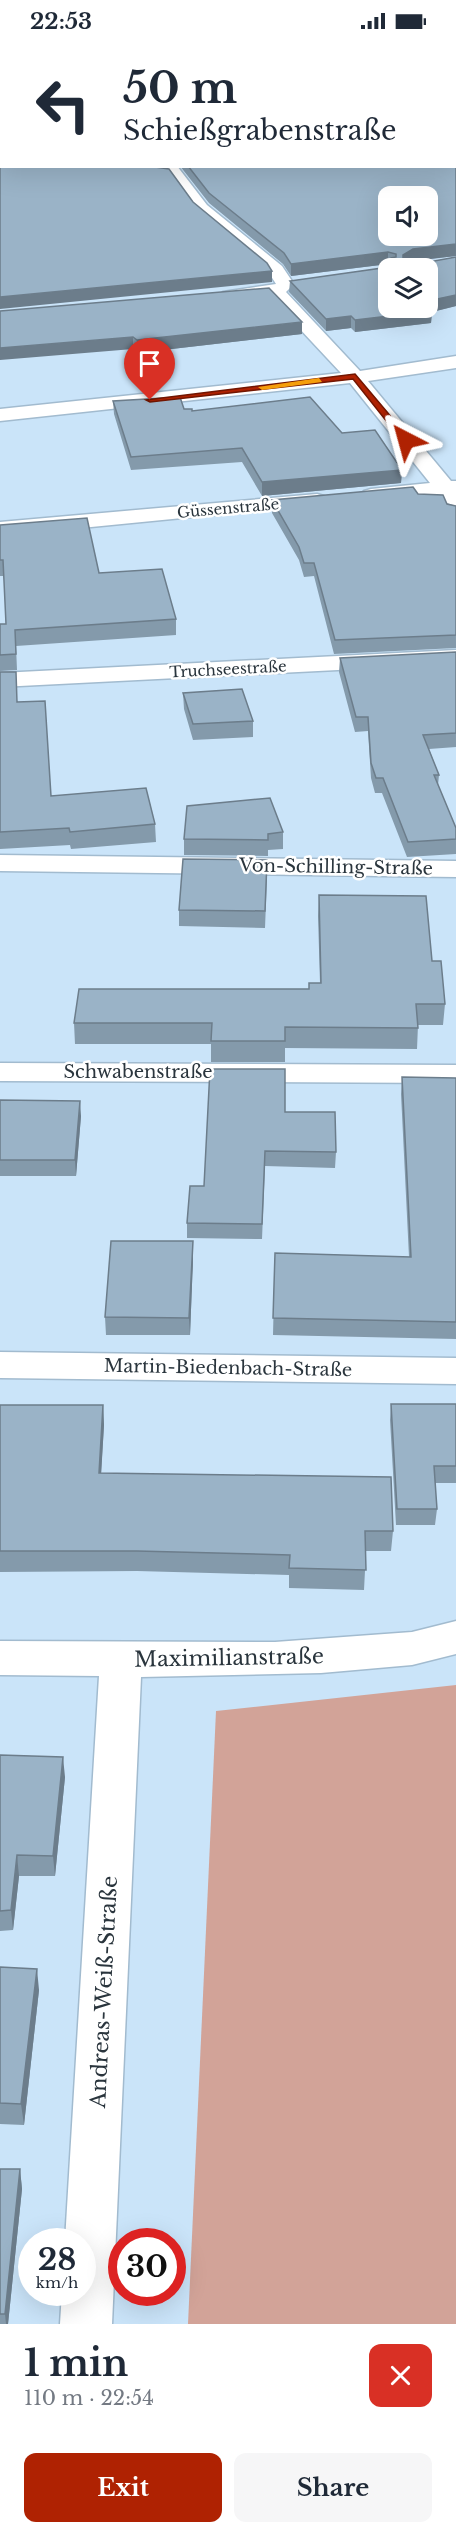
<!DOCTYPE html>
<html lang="en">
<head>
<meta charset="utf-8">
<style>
  body { margin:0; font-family:"Libre Baskerville",serif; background:#f6f6f7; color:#1f2937; height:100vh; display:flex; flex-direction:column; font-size:22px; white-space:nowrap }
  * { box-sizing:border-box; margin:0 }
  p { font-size:20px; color:#747a83 }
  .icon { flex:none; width:33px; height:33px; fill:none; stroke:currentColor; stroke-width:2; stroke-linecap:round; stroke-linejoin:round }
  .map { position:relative; height:2282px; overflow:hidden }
  .drawer { display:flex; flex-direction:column; background:#fff; flex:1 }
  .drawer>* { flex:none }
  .guide { position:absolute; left:0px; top:0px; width:456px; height:126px; box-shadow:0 6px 24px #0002; background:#fff; color:#1f2937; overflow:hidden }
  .tools { position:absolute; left:378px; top:144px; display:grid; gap:12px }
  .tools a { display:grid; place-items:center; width:60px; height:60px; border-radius:12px; background:#fff; box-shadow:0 6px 24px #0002; font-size:30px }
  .speed { position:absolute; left:18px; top:2186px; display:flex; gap:12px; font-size:30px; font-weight:700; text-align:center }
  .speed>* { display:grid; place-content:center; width:78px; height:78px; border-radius:50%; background:#fff; box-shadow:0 6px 24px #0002; line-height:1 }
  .speed small { font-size:15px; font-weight:400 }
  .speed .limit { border:9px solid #d22; background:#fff; color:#111 }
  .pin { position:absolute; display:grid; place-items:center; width:51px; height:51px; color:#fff; margin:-62px -26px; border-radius:50% 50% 50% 0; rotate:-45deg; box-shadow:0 0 6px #0007 }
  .pin .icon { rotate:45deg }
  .me { position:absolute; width:66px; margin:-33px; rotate:321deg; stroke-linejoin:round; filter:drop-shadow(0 0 4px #0008) }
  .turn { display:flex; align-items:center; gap:21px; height:126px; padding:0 24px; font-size:27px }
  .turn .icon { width:78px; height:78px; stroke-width:2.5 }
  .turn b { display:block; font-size:42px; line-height:51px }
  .round { display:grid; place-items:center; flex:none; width:63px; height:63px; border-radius:12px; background:#f6f6f7 }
  .head { display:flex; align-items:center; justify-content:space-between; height:102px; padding:0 24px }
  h1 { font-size:36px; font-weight:700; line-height:45px }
  .button { display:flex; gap:12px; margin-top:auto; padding:12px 24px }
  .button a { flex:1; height:69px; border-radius:12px; background:#af2202; color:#fff; font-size:24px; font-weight:700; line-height:69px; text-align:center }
  .button a+a { background:#f6f6f7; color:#1f2937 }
  .status { display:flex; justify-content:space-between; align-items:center; height:42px; padding:0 30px; background:#fff; direction:ltr }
  .status svg { height:16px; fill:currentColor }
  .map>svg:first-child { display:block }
  .green { fill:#d2a398 }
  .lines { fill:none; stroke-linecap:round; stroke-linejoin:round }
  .street-casing { stroke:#a2bbcf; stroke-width:3 }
  .street { fill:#fff; fill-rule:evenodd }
  .wall { fill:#849aab }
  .shaded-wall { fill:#6c7d8b }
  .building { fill:#9ab3c7; stroke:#6c7d8b; stroke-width:1.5; fill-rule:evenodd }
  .route { fill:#af2202; stroke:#721601; stroke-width:1.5 }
  .slow { fill:#f59e0b }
  .labels { text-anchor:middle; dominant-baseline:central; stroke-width:5; stroke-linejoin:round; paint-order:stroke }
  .far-street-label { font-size:15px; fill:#2a353d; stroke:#fff }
  .street-label { font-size:18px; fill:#2a353d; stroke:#fff }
  .near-street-label { font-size:21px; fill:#2a353d; stroke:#fff }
</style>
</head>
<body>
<div class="status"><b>22:53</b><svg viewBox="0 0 49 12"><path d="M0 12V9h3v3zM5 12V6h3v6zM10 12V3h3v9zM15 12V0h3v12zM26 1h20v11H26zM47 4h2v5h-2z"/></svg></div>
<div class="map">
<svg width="456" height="2282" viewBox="0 0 456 2282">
  <rect width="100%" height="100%" fill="#cae4f9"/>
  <path class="green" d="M456,1643V2282H188L216,1669Z"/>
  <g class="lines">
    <defs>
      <path id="street" d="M108,0H122V2H109Z
        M162,124H177L207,163L282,224L294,242L286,250L360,329L456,314V326L368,339L451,439H456V475L448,474L438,453L371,459L364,457L360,453L364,449L371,447L430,441L350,341L0,379V367L341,331L270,255L223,258L220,254L223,250L276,242L269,231L195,169Z
        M317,452L324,454L328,458L324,462L0,494V480Z
        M456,608V622L0,645V631Z
        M0,813L456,819V835L0,829Z
        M0,1021L456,1023V1041L0,1039Z
        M0,1310L456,1316V1342L0,1336Z
        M456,1579V1612L412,1623L321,1631L141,1635L112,2282H60L62,2250H82V2199H65L99,1634L0,1633V1599L275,1600L412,1590Z"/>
    </defs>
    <use href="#street" class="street-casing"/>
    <use href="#street" class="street"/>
  </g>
  <path class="wall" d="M358,0H456V40L454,39V2H360Z
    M0,49H2V119L0,118Z
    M456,123V215V214L427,217L429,220L456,215V264L432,270L431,281L355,290L351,286L326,289L289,250L290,239L389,225V222L291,234L283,222L209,161L180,124H454Z
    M0,269L302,292L137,311L133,307Z
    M113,359L184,367L192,369L342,391L402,428L401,441L262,454L242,420L131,428L114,372Z
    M418,452L456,464V606L334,612L314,534L304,535L299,518L272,471V458Z
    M0,483L99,531L176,577V593L16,604L17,628L0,629V582H6L4,534H0Z
    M456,610V705L429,707L439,733L438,743L456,786V812L407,815L382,751H375L371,736L368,689L355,690L339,630L340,616Z
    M0,630L18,660L51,754L155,782L156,800L71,807L70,803L0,807Z
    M183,651L253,679V695L193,698L184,667Z
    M283,790V807L268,808V814L184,813V797Z
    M267,835L265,886L179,884V868Z
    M319,853L432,919L445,962L443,983H418L417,1007L285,1006V1020H211V1002H75L74,981L309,947L320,941L318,874Z
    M402,1035L456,1036V1297L273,1293L275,1211L409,1215L401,1052Z
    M0,1058L81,1074L76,1134H0Z
    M285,1070L336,1110L335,1126L265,1124L262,1197L187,1196V1181L204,1144Z
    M193,1199V1217L190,1293H106L105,1275Z
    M391,1362H456V1441H435L437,1467L435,1483H396L390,1378Z
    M0,1363H103L104,1383L101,1431L393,1489L391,1509H366L364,1548L289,1546V1533L137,1529L0,1530Z
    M0,1713L65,1735L55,1834H19L13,1888L0,1889Z
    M0,1925L39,1948L24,2083L0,2082Z
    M0,2127H20L22,2147L8,2282H0Z"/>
  <path class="shaded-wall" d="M1,38L2,48L0,49V39Z
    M456,202V214L413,219L403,224V213L413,207Z
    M388,210V222L291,234V222Z
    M272,229V240L0,267V255Z
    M456,253V264L432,270L431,281L355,290V278L428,266V259Z
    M351,274V286L326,289V277Z
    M302,280V292L137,311V298Z
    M133,295V307L0,318V306Z
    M402,428L401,441L262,454V440Z
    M80,1059L81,1074L76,1134L75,1118Z
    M193,1199V1217L190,1293L189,1276Z
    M103,1363L104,1383L100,1451L99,1431Z
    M63,1715L65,1735L55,1834L53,1814Z
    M17,1813L19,1834L13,1888L11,1868Z
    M37,1927L39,1948L24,2083L21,2062Z
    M20,2127L22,2147L8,2282H6L5,2272Z"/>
  <path class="building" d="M0,0H89L91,2H2V38L0,39Z
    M150,0H266L267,2H151Z
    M371,0H454V2H373Z
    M454,4L455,6L456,5V27L454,26Z
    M0,49H2V109L0,108Z
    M2,119V124H148L169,127L193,160L267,221L272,229L0,255V120Z
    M454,122L456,123V202L413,207L403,213V216L426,217L429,220L456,215V253L428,259V226H388V266L428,265L432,269L355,278L351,274L326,277L290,239L389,225L391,216L396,215V212L388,210L291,222L284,211L209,151L188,124H454ZM388,154H428V194H388Z
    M269,246L302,280L137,298L133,295L0,306V269Z
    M180,355L184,367H192V369L310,355L342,391L375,388L402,428L262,440L242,406L131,415L113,359Z
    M413,445L418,452L443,453L447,462L456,464V593L335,598L314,521H304L299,505L272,458Z
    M87,476L99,531L162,527L176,577L15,588L16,612L0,613V582H6L3,518H0V483Z
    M456,610V691L423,693L439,733H434L456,786V797L408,800L383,736H376L371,721L368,675H356L340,616Z
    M0,630H16L17,660L45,659L51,754L146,746L155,782L70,790L69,786L0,790Z
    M242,647L253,679L193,682L183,651Z
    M270,756L283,790L268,792V798L184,797L187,764Z
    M183,817L267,818L265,869L179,868Z
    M319,853L426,854L432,919H441L445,962H416L418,986L285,985V999H211L212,981H74L79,947H309V941H321Z
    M210,1027H285V1070H335L336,1110L265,1109L262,1182L187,1181L190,1144H204Z
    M402,1035L456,1036V1280L273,1276L275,1211L411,1215Z
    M0,1058L80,1059L75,1118H0Z
    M111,1199H193L189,1276L105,1275Z
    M391,1362H456V1424H434L437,1467H397Z
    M0,1363H103L99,1431L391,1435L393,1489H365L366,1528L289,1526L290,1513L137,1509H0Z
    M0,1713L63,1715L53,1814L17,1813L11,1868L0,1869Z
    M0,1925L37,1927L21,2062L0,2061Z
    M0,2127H20L5,2272H0Z"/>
  <path class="route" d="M355,332L409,396V400H403L353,337L150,360L146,358Z"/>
  <path class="slow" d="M319,336L322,340L262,348L258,345Z"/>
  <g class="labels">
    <g class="far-street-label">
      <text transform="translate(228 466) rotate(-5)">Güssenstraße</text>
      <text transform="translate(228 627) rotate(-3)">Truchseestraße</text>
    </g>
    <g class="street-label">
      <text transform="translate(336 825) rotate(1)">Von-Schilling-Straße</text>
      <text x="138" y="1030">Schwabenstraße</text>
      <text transform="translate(228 1326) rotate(1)">Martin-Biedenbach-Straße</text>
    </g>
    <g class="near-street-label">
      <text transform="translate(229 1616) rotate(-1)">Maximilianstraße</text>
      <text transform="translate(104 1950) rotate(-87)">Andreas-Weiß-Straße</text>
    </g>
  </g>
</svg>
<div class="tools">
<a><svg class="icon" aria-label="sound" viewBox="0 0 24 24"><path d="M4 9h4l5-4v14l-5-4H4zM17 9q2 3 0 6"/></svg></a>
<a><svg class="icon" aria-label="layers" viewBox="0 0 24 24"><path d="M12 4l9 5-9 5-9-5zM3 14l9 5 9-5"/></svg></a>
</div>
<div class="speed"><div>28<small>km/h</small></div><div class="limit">30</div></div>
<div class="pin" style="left:150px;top:358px;background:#d93025"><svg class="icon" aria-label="arrive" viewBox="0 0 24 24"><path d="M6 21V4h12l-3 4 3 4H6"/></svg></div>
<svg class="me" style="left:406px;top:398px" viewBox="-20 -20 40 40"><path d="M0-17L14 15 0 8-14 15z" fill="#af2202" stroke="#fff" stroke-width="4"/></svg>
<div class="guide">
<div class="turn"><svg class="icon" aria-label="left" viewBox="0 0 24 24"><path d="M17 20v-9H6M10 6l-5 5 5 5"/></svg><div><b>50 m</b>Schießgrabenstraße</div></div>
</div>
</div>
<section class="drawer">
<div class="head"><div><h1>1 min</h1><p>110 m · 22:54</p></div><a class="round" style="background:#d93025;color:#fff"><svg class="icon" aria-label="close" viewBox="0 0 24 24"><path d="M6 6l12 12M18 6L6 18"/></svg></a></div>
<div class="button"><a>Exit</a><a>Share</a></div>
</section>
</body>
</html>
